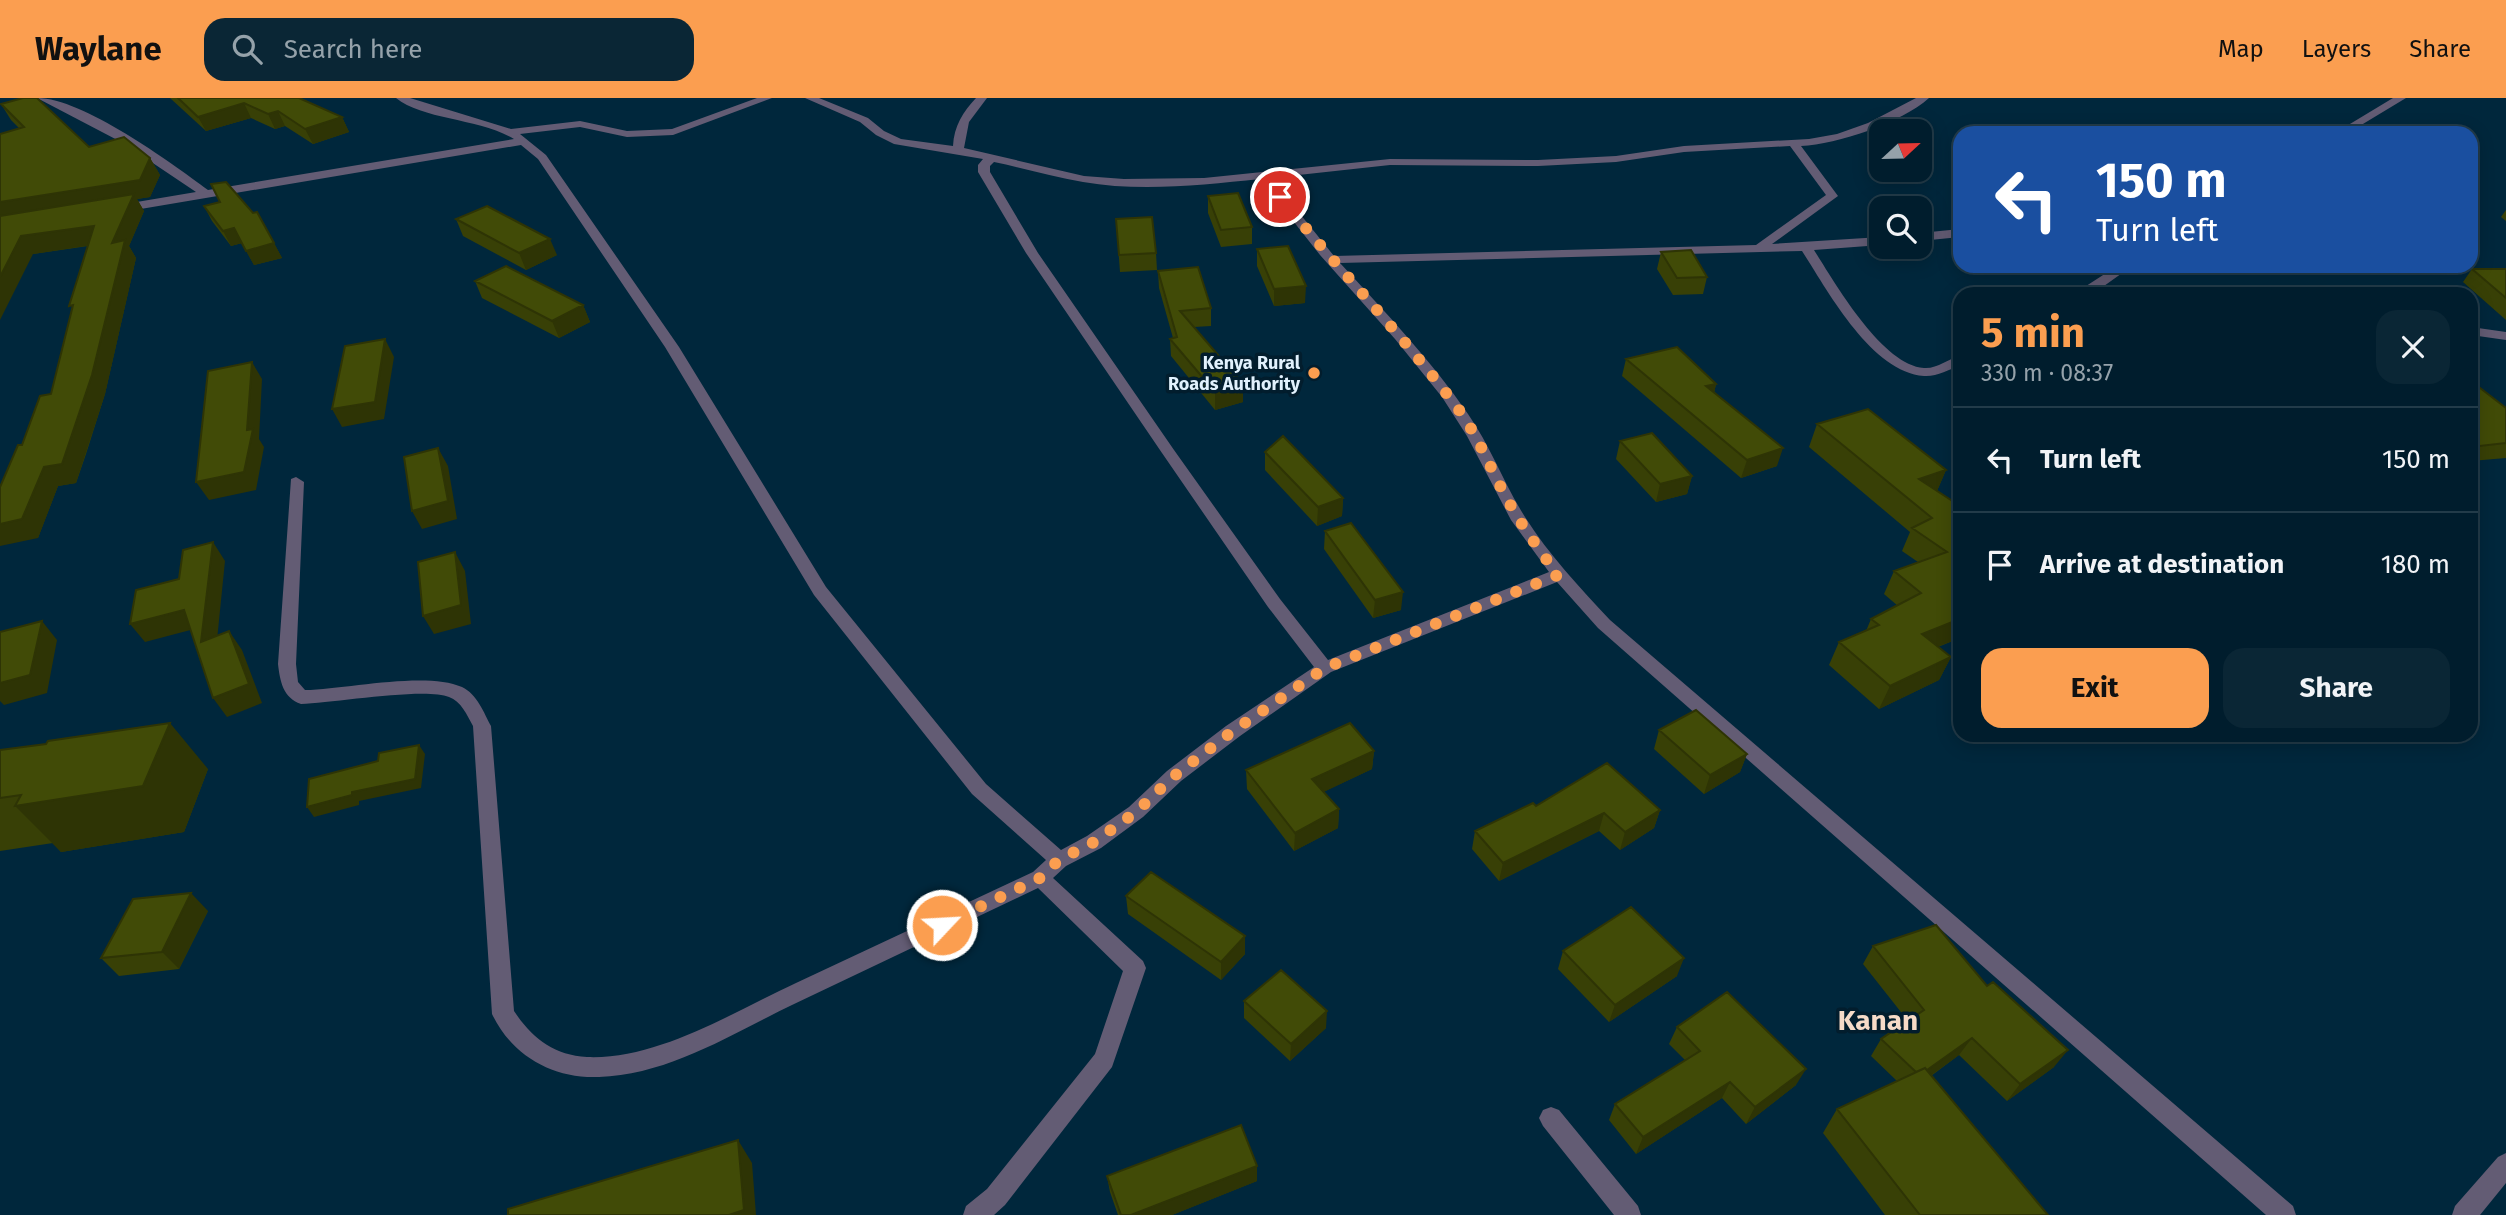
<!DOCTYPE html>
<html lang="en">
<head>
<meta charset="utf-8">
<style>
  body { margin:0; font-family:"Fira Sans",sans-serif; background:#0a2635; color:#f1f3f6; height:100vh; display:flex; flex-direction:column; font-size:26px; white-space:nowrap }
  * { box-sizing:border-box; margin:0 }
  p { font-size:23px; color:#95a2aa }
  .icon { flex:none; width:38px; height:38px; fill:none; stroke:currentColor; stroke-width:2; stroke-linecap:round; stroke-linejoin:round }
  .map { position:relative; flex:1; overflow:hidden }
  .drawer { position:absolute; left:1953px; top:189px; width:525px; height:455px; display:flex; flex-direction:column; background:#001d2d; border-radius:21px; box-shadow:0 4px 18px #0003,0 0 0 2px #223b49 }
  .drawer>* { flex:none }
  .banner { position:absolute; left:1953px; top:28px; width:525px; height:147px; border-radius:21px; box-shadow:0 4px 18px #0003,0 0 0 2px #223b49; background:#1a4fa0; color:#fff; overflow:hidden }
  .needle { width:46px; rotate:68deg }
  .buttons { position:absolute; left:1869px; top:21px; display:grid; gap:14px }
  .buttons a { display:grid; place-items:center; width:63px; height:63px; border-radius:14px; background:#001d2d; box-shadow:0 4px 18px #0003,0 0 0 2px #223b49; font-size:35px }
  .pin { position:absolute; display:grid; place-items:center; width:60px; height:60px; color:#fff; margin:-30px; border:4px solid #fff; border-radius:50%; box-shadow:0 2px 7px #0007 }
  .me { position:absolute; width:77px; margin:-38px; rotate:65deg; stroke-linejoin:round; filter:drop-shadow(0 0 5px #0008) }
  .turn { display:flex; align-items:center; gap:24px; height:147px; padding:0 28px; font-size:32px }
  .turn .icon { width:91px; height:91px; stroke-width:2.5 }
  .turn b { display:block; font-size:49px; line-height:60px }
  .round { display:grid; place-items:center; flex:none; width:74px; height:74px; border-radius:21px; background:#0a2635 }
  .summary { display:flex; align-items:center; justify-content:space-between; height:119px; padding:0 28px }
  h1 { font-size:42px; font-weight:700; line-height:52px; color:#fb9e50 }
  .cta { display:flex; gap:14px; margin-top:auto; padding:14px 28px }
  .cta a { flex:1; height:80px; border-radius:21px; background:#fb9e50; color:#111; font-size:28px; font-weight:700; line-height:80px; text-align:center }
  .cta a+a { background:#0a2635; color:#f1f3f6 }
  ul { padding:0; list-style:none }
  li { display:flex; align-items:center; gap:21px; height:105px; padding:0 28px; border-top:2px solid #223b49 }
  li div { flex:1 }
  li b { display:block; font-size:26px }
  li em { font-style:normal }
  header { display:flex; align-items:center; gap:42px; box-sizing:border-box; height:98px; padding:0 35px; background:#fb9e50; color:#111 }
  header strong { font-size:33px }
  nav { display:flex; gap:38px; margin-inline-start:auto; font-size:24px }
  .search { width:490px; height:63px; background:#0a2635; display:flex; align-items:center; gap:18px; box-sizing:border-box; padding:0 24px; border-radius:21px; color:#95a2aa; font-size:26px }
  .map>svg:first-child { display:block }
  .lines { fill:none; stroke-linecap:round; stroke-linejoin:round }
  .street { fill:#635c74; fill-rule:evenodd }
  .wall { fill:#384006 }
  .shaded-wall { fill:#2e3405 }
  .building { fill:#414b07; stroke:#2e3405; stroke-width:2 }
  .route { stroke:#fb9e50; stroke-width:12; stroke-dasharray:0 21.6 }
  .poi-dot { fill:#fb9e50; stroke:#021d2d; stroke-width:2.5 }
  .labels { text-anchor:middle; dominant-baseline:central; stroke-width:7; stroke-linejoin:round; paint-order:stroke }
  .far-poi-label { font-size:18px; font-weight:bold; fill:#e1f1fd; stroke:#021d2d; text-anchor:end }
  .near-neighbourhood-label { font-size:28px; font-weight:bold; fill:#f6dbc8; stroke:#021d2d }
</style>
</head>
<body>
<header>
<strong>Waylane</strong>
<div class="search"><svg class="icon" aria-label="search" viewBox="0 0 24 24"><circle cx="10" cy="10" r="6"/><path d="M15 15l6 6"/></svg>Search here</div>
<nav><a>Map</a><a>Layers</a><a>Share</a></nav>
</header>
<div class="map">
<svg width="2506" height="1117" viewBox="0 0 2506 1117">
  <rect width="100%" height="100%" fill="#00273c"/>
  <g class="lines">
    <path class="street" d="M37,0C83,0 170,64 208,92L514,41C479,20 423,22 396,0H410L511,31L580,23L627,33L672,31L757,0H772L673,37L627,39L580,29L520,36L546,57L679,249L826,489L986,686L1061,752L1087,738L1129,709L1167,673L1226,628L1314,569L1268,509L1162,355L1026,155L978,74V67L983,61L894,46L876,37L860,24L805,0H819L868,20L884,33L901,41L953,48C954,28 963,14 976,0H987L969,24L964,50L1084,78L1124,81L1204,80L1390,61L1538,62L1616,58L1684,48L1809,41L1837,36L1868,25L1916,0H1929C1901,25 1838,46 1801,48L1838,98L1772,146L1881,139V147L1814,152C1835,185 1882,267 1924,270C1937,271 1948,261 1960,258V267C1949,272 1936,279 1924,278C1871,274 1828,193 1802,153L1340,165C1385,214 1431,262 1468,316C1491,349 1504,386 1525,419C1549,457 1580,490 1610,522L2293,1108L2296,1117H2266L1598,530L1557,484L1331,574L1240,638L1181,683L1143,719L1101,750L1066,768L1053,780L1143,863L1146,870L1112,969L1005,1107L994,1117H963L966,1108L987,1091L1095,956L1123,873L1038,790C956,829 874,868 792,907C732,936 668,977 599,979C553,981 512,958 492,916L473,628C467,617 461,603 449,599C425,589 333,605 301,606C283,600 280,583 278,566L291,381L296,379L304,384L296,566L298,584L305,592C347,591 426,573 462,589C477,596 484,615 491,628L514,913C532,940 553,957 587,959C658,962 733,914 796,885C875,848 954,811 1033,774L1046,762L972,696L814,497L665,249L538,61L521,47L117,115L111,111L113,108L196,94L123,45ZM1790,48L1826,97L1756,147L1334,158L1271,80L1390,67L1538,68L1616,64L1684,54ZM994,64C1023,70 1053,79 1083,84C1140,94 1203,87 1260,81L1320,157L1395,241L1442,299L1467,338L1511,422L1549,474L1328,562L1280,501L1174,352L1038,155L990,74V68Z
      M2393,0H2406L2348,35H2335Z
      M1960,131V139L1920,143V135Z
      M2117,168H2132L2104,188L2147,192L2153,196H2083V190Z
      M2471,229L2506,234V242L2471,237Z
      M1551,1009L1559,1012L1638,1108L1641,1117H1614L1543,1028L1539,1020L1543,1012Z
      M2506,1055V1085L2480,1117H2452L2455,1108L2498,1059Z"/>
  </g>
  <path class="wall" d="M170,0H299L342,19L349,34L313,46L285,28L275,31L251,20L206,33Z
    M1,6L89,49L150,60L160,77L150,99L137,101L144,113L129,148L136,160L105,296L86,356L76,385L58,388L38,440L22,347L51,296L88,148L33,156L19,30L11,22Z
    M1208,98L1252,129V146L1221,149L1208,115Z
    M204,108L253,115L257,114L282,160L254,167L242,145L231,148L212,123Z
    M2506,112V123L2501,119Z
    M456,121L557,157L526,172L463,138Z
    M1116,121L1156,155L1157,172L1120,174Z
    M1257,151L1305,205L1274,208L1257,168Z
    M1661,154L1707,179L1703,196L1673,197L1657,171Z
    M2472,171H2506V222L2463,184Z
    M1158,173L1211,210V228L1194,229L1243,286V304L1215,312L1171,258L1170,241L1173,240L1159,190Z
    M475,183L583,207L590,224L559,240L482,200Z
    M1626,261L1716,286L1714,295L1777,368L1741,380L1622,278Z
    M2471,283L2506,310V360L2471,363Z
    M1817,326L1946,372L1937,393L1960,408V540L1938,549L1951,559L1939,582L1879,611L1829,567L1839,544L1866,533L1871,521L1898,508L1884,496L1894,473L1918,464L1902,453L1910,434L1809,349Z
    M1620,343L1692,378L1687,396L1656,404L1616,361Z
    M1265,354L1343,400L1342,418L1317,428L1265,372Z
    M1325,433L1401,512L1373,520L1324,451Z
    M1659,632L1747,656L1740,674L1704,696L1654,651Z
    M0,652L208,671L184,734L61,754L53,745L0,753Z
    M1374,653L1372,671L1323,694L1339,711L1338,730L1294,753L1247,691L1246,672Z
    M1536,708L1660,712L1654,730L1620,752L1599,733L1499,783L1472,751L1475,733Z
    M1126,798L1245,856L1221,882L1128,816Z
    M208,813L179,871L119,878L101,860Z
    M1873,848L2054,969L2007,1003L1959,957L1931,978L2048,1117H1885L1823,1035L1837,1011L1897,983L1871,958L1881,941L1908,923L1863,866Z
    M1563,853L1677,878L1609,924L1558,871Z
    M1244,903L1326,930L1290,963L1244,920Z
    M1677,929L1796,987L1746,1026L1722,1000L1636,1056L1609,1022L1615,1006L1685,962L1669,946Z
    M1257,1068V1083L1172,1117H1118L1110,1094L1107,1078Z"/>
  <path class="shaded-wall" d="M244,5L251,20L206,33L198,19Z
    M278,13L285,28L275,31L268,16Z
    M342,19L349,34L313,46L305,31Z
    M150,60L160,77L150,99L137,101L144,113L129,148L136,160L105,296L76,385L58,388L38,440L0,448V426L112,145L131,102L0,123V104Z
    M94,128L105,145L33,156L0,222V179L21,138Z
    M234,130L242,145L231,148L223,133Z
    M550,141L557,157L526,172L519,155Z
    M274,145L282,160L254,167L246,153Z
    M1306,188L1305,205L1274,208V191Z
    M583,207L590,224L559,240L552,223Z
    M385,241L394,259L384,321L342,329L332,311Z
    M252,264L262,281L259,341L264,349L256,392L209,402L196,384L247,332Z
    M1243,286V304L1215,312V294Z
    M1716,286L1712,304L1706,288Z
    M438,350L448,368L457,421L422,431L412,413Z
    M1783,350L1777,368L1741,380L1747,362Z
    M1946,372L1936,395L1919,381Z
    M1692,378L1687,396L1656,404L1660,386Z
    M1343,400L1342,418L1317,428L1318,409Z
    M213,444L225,463L215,562L201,544Z
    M455,454L465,473L471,526L434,536L423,518Z
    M1403,494L1401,512L1373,520L1375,502Z
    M184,512L198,530L145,544L130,526Z
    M1960,521V540L1911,559L1922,536Z
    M42,523L57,542L47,595L4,607L0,603V585Z
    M229,533L242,552L262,605L227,619L213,600Z
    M1951,559L1939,582L1879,611L1890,588Z
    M170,625L208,671L184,734L61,754L15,708Z
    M419,647L425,656L421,690L359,703V707L314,719L307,709L352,694Z
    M1374,653L1372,671L1311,700L1312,681Z
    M1747,656L1740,674L1704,696L1710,677Z
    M1339,711L1338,730L1294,753L1295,735Z
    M1660,712L1654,730L1620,752L1625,734Z
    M1604,715L1599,733L1499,783L1503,765Z
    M191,795L208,813L179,871L162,854Z
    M1245,838V856L1221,882V864Z
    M1684,860L1677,878L1609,924L1615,907Z
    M1327,913L1326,930L1290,963L1291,946Z
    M1972,940L1959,957L1908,994L1919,978Z
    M2068,952L2054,969L2007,1003L2020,986Z
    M1806,971L1796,987L1746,1026L1755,1009Z
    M1730,984L1722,1000L1636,1056L1643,1039Z
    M738,1042L752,1065L756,1117H729Z
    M1257,1068V1083L1172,1117H1131Z"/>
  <path class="building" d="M23,0H37L89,49L124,39L150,60L140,82L0,104V36L24,29L1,6Z
    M178,0H299L342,19L305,31L278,13L268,16L244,5L198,19Z
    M226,84L253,115L257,114L274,145L246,153L234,130L223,133L204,108L220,104L211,86Z
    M1238,95L1252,129L1221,132L1208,98Z
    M134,96L112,145L125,142L92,277L62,366L44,369L22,421L0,426V389L18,347H22L40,298L51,296L73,207L69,208L94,128L21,138L0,179V118Z
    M487,108L550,141L519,155L456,121Z
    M1152,119L1156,155L1119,157L1116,121Z
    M1288,148L1306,188L1274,191L1257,151Z
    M1691,152L1707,179L1677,180L1661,154Z
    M506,168L583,207L552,223L475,183Z
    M1198,169L1211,210L1180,213L1243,286L1215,294L1170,241L1177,239L1158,173Z
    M2472,171H2506V200Z
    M385,241L375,304L332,311L345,248Z
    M1677,249L1716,286L1706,288L1783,350L1747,362L1626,261Z
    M252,264L247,332L253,331L244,374L196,384L208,273Z
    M2471,283L2506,310V345L2471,349Z
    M1868,311L1946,372L1919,381L1960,408V521L1922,536L1951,559L1890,588L1839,544L1879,527L1871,521L1921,495L1894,473L1947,454L1912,430L1932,420L1817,326Z
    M1652,335L1692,378L1660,386L1620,343Z
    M1283,338L1343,400L1318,409L1265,354Z
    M438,350L448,403L412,413L404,359Z
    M1351,425L1403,494L1375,502L1325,433Z
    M213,444L201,544L229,533L249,586L213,600L184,512L130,526L136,492L179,481L183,452Z
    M455,454L461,507L423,518L418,464Z
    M42,523L30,577L0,585V534Z
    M1696,612L1747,656L1710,677L1659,632Z
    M170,625L143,688L15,708L21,697L0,700V652L46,646L48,643Z
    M1350,625L1374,653L1312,681L1339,711L1295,735L1246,672Z
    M419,647L415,681L352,694V697L307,709L309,681L378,663L379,655Z
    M1607,665L1660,712L1625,734L1604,715L1503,765L1475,733L1533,705L1536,708Z
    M1151,774L1245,838L1221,864L1126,798Z
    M191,795L162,854L101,860L133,801Z
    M1631,809L1684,860L1615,907L1563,853Z
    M1936,827L1987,888L1993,884L2068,952L2020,986L1972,940L1927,972L1925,970L1916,974L1881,941L1924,912L1873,848Z
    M1281,872L1327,913L1291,946L1244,903Z
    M1727,894L1806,971L1755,1009L1730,984L1643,1039L1615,1006L1700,953L1677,929Z
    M1925,970L2048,1117H1920L1837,1011Z
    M1241,1027L1257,1068L1131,1117H1121L1107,1078Z
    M738,1042L744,1112L729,1117H508V1111Z"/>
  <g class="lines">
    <path class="route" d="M942,827L1040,780L1059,762L1094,744L1136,714L1174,678L1233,633L1325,570L1558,477C1541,454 1524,431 1510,406C1492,375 1480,341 1459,312C1403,237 1338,171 1280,99"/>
  </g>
  <circle class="poi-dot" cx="1314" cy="275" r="7"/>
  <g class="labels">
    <g class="far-poi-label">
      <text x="1300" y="265">Kenya Rural<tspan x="1300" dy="21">Roads Authority</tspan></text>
    </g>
    <g class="near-neighbourhood-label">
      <text x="1878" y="922">Kanan</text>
    </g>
  </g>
</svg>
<div class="buttons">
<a><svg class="needle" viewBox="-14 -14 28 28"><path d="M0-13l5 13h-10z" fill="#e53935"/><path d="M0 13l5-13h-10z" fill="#95a2aa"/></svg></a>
<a><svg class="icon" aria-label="search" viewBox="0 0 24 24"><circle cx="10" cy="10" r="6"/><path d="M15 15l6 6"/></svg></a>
</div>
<div class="pin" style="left:1280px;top:99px;background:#d93025"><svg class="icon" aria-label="arrive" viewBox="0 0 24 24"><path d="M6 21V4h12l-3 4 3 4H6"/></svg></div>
<svg class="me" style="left:942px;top:827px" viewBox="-20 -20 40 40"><circle r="17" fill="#fb9e50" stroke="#fff" stroke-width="3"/><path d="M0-11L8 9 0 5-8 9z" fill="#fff"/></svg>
<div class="banner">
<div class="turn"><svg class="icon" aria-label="left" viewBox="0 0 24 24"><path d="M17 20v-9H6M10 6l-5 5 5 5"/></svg><div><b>150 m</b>Turn left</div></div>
</div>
<section class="drawer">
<div class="summary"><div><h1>5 min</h1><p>330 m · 08:37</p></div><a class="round"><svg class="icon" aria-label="close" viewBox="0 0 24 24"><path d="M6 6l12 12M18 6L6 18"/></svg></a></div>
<ul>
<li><svg class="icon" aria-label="left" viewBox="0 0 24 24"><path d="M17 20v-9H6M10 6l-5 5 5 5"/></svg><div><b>Turn left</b></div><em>150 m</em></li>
<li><svg class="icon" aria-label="arrive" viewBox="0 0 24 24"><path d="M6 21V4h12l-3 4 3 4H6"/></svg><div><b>Arrive at destination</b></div><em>180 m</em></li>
</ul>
<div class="cta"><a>Exit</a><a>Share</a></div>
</section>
</div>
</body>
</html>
